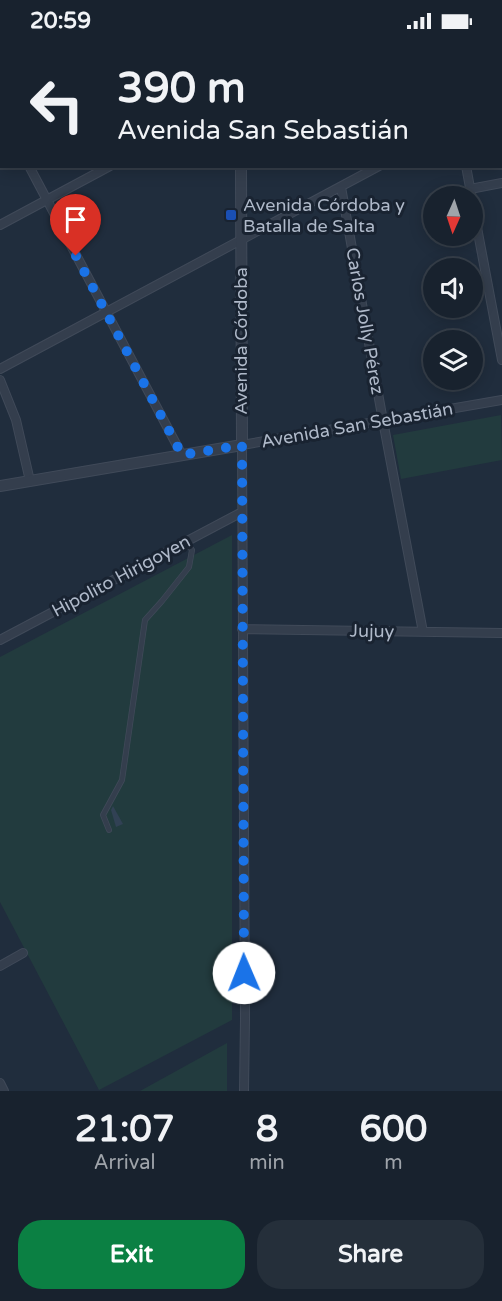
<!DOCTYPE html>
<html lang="en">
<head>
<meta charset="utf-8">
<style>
  body { margin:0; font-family:"Varela Round",sans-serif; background:#252f3a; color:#f1f3f6; height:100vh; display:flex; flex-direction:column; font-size:22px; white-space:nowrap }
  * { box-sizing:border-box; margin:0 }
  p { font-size:20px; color:#9fa4aa }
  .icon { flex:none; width:33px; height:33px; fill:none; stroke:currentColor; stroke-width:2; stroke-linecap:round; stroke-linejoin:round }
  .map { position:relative; height:1049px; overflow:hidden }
  .panel { display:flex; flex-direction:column; background:#18222e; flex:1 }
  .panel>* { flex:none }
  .hud { position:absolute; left:0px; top:0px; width:502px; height:126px; box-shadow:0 3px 15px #0003,0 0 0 2px #363f4a; background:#18222e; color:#f1f3f6; overflow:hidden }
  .needle { width:39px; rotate:183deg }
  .fabs { position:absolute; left:423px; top:144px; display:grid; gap:12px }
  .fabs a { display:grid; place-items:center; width:60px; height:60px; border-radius:50%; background:#18222e; box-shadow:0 3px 15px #0003,0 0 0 2px #363f4a; font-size:30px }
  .pin { position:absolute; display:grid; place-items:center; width:51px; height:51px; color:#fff; margin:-62px -26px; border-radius:50% 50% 50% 0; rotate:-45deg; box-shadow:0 0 6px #0007 }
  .pin .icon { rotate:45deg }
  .me { position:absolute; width:66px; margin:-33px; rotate:359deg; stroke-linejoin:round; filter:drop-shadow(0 0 4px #0008) }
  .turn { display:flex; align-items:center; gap:21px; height:126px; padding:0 18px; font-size:27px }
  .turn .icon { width:78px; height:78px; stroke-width:2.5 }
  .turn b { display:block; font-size:42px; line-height:51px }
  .eta { display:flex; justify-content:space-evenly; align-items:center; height:102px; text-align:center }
  .eta b { font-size:36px; font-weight:800; line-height:42px }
  .cta { display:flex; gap:12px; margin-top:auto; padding:12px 18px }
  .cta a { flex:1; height:69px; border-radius:24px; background:#0b8043; color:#fff; font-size:24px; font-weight:800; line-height:69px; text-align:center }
  .cta a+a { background:#252f3a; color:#f1f3f6 }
  .status { display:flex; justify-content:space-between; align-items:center; height:42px; padding:0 30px; background:#18222e; direction:ltr }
  .status svg { height:16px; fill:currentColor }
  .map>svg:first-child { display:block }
  .green { fill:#223b3e }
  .building { fill:#314154 }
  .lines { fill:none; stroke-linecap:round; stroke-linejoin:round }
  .service-casing { stroke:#404a59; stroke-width:6 }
  .minor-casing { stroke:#404a59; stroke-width:10 }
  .tertiary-casing { stroke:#404a59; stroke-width:12 }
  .service { stroke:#343e4d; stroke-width:4.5 }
  .minor { stroke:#343e4d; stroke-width:8 }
  .tertiary { stroke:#343e4d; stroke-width:10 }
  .route { stroke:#1a73e8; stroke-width:10; stroke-dasharray:0 18 }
  .transit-dot { fill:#1a4fb4; stroke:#192331; stroke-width:2 }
  .labels { text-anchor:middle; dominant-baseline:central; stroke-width:6; stroke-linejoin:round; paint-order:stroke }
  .poi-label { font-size:18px; fill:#afb9c9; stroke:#192331; text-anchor:start }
  .street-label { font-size:18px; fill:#afb9c9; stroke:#192331 }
</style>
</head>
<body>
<div class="status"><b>20:59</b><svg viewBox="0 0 49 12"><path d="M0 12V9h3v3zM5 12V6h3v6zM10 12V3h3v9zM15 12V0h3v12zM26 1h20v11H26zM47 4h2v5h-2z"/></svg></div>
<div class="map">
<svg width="502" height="1049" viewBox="0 0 502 1049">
  <rect width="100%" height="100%" fill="#202d3d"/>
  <path class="green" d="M501,373L502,418L401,437L393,393Z
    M232,493V978L99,1048L0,860V615Z
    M227,1001V1049H140Z"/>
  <path class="building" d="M113,764L123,782L116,785L111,768Z"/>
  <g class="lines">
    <defs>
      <path id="service" d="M109,788L103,773L122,738L145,578L162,559L189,525L192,508L186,500"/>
      <path id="minor" d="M489,0V2
        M67,2L70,0
        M343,2L346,0
        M501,23L502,25
        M0,37L2,36
        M501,60L502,59
        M0,71L2,73
        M29,124L182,413
        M466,124L471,151
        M341,145L383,379L423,590
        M470,147L502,141
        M472,159L502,318
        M0,183L110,124
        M0,327L379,124
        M0,338L16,378L30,439
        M242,587L502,591
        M0,598L242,470
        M0,924L23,911
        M0,1041L4,1049
        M244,1049L245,977L242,403L502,358"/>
      <path id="tertiary" d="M242,2V0
        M0,444L242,403L241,124"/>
    </defs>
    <use href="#service" class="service-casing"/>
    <use href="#minor" class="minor-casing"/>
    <use href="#tertiary" class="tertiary-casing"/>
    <use href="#service" class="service"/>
    <use href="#minor" class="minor"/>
    <use href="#tertiary" class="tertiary"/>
  </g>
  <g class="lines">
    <path class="route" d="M76,214L182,413L242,403L244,931"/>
  </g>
  <rect class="transit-dot" x="225" y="167" width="12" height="12" rx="3"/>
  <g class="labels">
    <g class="poi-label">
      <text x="243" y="163">Avenida Córdoba y<tspan x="243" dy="21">Batalla de Salta</tspan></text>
    </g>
    <g class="street-label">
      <text transform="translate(365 279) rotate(80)">Carlos Jolly Pérez</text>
      <text transform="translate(241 299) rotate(-90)">Avenida Córdoba</text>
      <text transform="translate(357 383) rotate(-10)">Avenida San Sebastián</text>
      <text transform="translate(121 534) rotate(-28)">Hipolito Hirigoyen</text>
      <text transform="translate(372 589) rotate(1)">Jujuy</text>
    </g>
  </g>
</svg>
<div class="fabs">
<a><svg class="needle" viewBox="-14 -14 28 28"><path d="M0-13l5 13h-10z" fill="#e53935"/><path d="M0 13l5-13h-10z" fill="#9fa4aa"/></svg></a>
<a><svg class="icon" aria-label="sound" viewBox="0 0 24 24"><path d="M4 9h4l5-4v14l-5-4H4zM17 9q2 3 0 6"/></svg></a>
<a><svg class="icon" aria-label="layers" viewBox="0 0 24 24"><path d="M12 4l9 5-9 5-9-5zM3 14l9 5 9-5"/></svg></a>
</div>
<div class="pin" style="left:76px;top:214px;background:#d93025"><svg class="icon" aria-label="arrive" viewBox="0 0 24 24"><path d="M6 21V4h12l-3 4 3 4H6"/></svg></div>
<svg class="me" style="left:244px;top:931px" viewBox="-20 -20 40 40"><circle r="19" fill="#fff"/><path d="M0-13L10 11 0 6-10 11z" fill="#1a73e8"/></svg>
<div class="hud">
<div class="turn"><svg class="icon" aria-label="left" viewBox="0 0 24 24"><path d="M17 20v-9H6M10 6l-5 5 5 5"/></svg><div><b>390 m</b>Avenida San Sebastián</div></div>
</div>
</div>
<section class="panel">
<div class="eta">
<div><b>21:07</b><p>Arrival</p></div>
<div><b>8</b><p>min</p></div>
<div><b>600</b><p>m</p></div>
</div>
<div class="cta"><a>Exit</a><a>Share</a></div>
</section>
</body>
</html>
